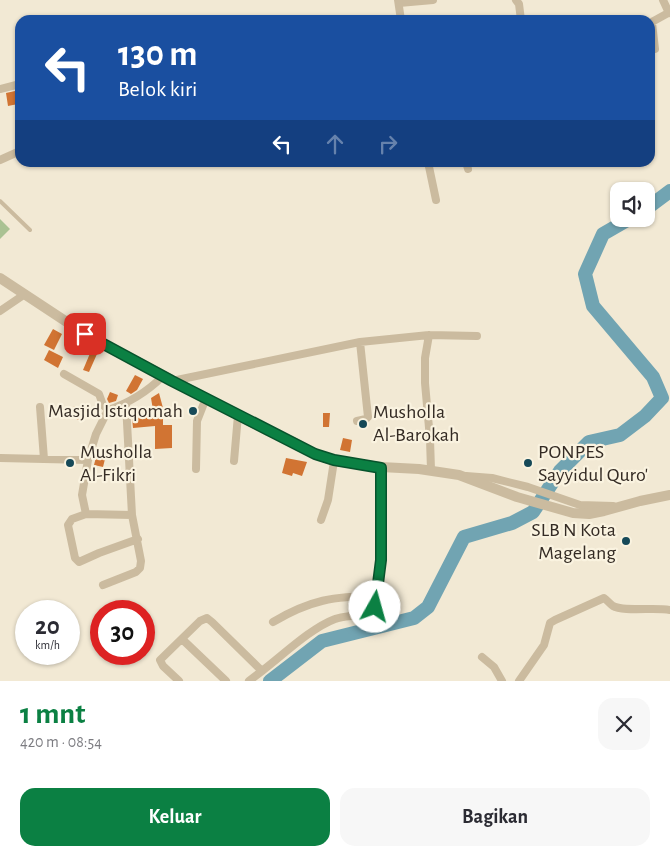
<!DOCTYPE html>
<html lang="id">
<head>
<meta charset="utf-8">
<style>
  body { margin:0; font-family:"Alegreya Sans",sans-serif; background:#f7f7f7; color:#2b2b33; height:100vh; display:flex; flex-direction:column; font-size:19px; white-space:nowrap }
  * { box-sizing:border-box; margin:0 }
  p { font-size:16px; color:#7c7c81 }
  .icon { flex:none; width:28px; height:28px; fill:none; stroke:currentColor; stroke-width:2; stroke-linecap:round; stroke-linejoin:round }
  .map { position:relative; height:681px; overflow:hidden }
  .drawer { display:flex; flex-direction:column; background:#fff; flex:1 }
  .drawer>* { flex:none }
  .guide { position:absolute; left:15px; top:15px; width:640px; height:152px; border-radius:15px; box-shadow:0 1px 4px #0004; background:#1a4fa0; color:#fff; overflow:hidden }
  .fabs { position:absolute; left:610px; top:182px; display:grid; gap:10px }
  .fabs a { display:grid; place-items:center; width:45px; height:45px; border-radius:10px; background:#fff; box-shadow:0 1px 4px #0004; font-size:25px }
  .speed { position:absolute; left:15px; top:600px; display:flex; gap:10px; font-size:25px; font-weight:700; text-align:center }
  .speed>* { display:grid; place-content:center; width:65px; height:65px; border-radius:50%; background:#fff; box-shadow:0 1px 4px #0004; line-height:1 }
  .speed small { font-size:12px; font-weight:400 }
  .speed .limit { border:8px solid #d22; background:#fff; color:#111 }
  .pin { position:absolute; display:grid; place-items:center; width:42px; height:42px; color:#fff; margin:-21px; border-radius:10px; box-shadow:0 2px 8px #0006 }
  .me { position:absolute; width:55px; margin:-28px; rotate:7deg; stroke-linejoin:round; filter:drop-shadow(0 0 4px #0008) }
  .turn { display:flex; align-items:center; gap:18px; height:105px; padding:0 20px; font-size:22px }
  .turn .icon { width:65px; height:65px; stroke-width:2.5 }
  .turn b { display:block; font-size:35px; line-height:42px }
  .lanes { display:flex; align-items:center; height:48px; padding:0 20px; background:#0003; justify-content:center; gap:25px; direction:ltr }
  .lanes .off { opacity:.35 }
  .round { display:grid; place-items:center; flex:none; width:52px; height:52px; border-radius:15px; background:#f7f7f7 }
  .headline { display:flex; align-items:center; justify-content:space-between; height:85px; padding:0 20px }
  h1 { font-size:30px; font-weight:700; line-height:38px; color:#0b8043 }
  .primary-button { display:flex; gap:10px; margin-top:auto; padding:10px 20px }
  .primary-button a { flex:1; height:58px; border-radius:15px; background:#0b8043; color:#fff; font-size:20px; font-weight:700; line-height:58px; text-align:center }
  .primary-button a+a { background:#f7f7f7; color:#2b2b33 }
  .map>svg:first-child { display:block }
  .green { fill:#aac293 }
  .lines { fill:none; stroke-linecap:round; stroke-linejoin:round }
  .river { stroke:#71a4b2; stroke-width:14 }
  .building { fill:#d17433 }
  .service { stroke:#cbbb9f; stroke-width:4 }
  .minor { stroke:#cbbb9f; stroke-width:8 }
  .tertiary { stroke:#cbbb9f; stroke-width:10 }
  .route-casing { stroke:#07532c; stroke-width:12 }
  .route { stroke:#0b8043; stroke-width:9 }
  .poi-dot { fill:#164958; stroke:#faf3e0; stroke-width:2 }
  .labels { text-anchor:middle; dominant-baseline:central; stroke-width:4.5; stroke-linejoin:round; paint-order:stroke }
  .poi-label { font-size:20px; fill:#342b24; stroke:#faf3e0; text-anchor:start }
</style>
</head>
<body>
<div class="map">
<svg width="670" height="681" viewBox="0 0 670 681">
  <rect width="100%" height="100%" fill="#f2e9d4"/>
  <path class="green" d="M0,219L10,229L0,239Z"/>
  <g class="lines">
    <path class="river" d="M646,209L670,191
      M270,681L322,641L414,618L428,607L464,537L512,523L533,512L560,471L589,442L620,435L645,416L662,398L653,377L593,306L585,274L603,234L629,219"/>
  </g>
  <path class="building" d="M15,91L18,104L8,106L6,93Z
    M97,322L103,324L100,333L94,331Z
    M53,329L62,334L54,350L44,345Z
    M49,350L63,357L58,368L44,360Z
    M91,351L97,354L89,372L83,370Z
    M135,375L143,379L137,390L131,394L126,391Z
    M110,392L118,395L116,401L109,403L107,399Z
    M159,393L163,408V425H172V448L155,449V426L133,428L132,418L154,416L151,398Z
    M74,406L82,409L79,420L71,417Z
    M323,413H330L329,427H323Z
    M343,438L352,440L350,452L340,450Z
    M97,453L106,455L103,467L94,465Z
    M286,458L307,462L302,476L293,473L292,476L282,473Z"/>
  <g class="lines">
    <path class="service" d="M0,201L30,230"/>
    <path class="minor" d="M398,0L401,20
      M516,0L519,4L521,20
      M663,0L669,13
      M399,3L433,0
      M650,23L670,12
      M652,23L655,49
      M0,89L20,84
      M0,160L20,151
      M428,162L436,200
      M466,162L468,169
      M0,311L25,294
      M429,335L425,358V383L430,439L431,470
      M64,374L99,394L103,405L108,410
      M172,381L360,342L429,335L477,336
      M40,407L44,459
      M357,421L366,419L368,417L360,342
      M0,458L88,460L96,434L108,410C129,403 147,392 163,376
      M88,460L82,495L86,514L72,519L68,525L75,558L79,562L99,553L138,539
      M234,461L238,415
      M196,469L197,421L206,398
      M466,476L492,478L528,487L580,505L613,506
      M86,514L132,515
      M321,520L328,500L334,461
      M103,585L136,572L140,568L141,561L132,515L126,404
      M273,622C310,600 334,596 377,596
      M183,640L226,681
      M482,657L494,667L502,681
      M262,671C283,655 311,628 335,619C347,614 368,618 375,607L381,560V467
      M179,681L163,666L160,660L200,621L207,618L212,622L262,671L249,681
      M519,681L544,645L550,623L555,620L604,598C607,600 610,604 613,606C623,612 656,607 670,610"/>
    <path class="tertiary" d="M0,278L85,334L268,431L293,442L315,454L334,461L381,467L419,469L459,475L517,497L573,513L589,514L604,511L640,501L670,495"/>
  </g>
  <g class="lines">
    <defs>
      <path id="route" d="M85,334L172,381L315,454L334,460L381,468V560L375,607"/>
    </defs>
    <use href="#route" class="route-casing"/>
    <use href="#route" class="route"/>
  </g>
  <g class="poi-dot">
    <circle cx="193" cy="411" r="5"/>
    <circle cx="363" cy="424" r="5"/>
    <circle cx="70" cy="463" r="5"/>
    <circle cx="528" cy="463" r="5"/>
    <circle cx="626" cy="541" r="5"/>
  </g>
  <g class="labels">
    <g class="poi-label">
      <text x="183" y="411" text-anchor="end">Masjid Istiqomah</text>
      <text x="373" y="412">Musholla<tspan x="373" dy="23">Al-Barokah</tspan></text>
      <text x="80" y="452">Musholla<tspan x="80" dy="23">Al-Fikri</tspan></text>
      <text x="538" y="452">PONPES<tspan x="538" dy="23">Sayyidul Quro'</tspan></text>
      <text x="616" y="530" text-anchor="end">SLB N Kota<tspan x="616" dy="23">Magelang</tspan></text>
    </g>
  </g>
</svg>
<div class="fabs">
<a><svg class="icon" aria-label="sound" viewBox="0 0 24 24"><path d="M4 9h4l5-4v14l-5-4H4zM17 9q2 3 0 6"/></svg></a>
</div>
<div class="speed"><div>20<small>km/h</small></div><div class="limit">30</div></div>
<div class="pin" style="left:85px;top:334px;background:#d93025"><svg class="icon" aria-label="arrive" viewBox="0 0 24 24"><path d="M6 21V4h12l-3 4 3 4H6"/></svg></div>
<svg class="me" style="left:375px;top:607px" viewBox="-20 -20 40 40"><circle r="19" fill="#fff"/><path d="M0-13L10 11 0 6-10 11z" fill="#0b8043"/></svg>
<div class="guide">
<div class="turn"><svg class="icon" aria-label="left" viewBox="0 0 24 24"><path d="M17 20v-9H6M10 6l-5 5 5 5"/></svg><div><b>130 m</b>Belok kiri</div></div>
<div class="lanes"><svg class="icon" aria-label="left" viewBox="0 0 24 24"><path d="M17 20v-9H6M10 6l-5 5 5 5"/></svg><svg class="icon off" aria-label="ahead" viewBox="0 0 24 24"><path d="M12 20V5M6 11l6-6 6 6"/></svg><svg class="icon off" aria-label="right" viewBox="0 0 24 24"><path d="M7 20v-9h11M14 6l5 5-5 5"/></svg></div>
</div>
</div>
<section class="drawer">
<div class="headline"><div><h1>1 mnt</h1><p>420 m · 08:54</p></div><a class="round"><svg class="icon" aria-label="close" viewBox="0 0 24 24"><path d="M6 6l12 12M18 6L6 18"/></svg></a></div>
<div class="primary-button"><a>Keluar</a><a>Bagikan</a></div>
</section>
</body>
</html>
